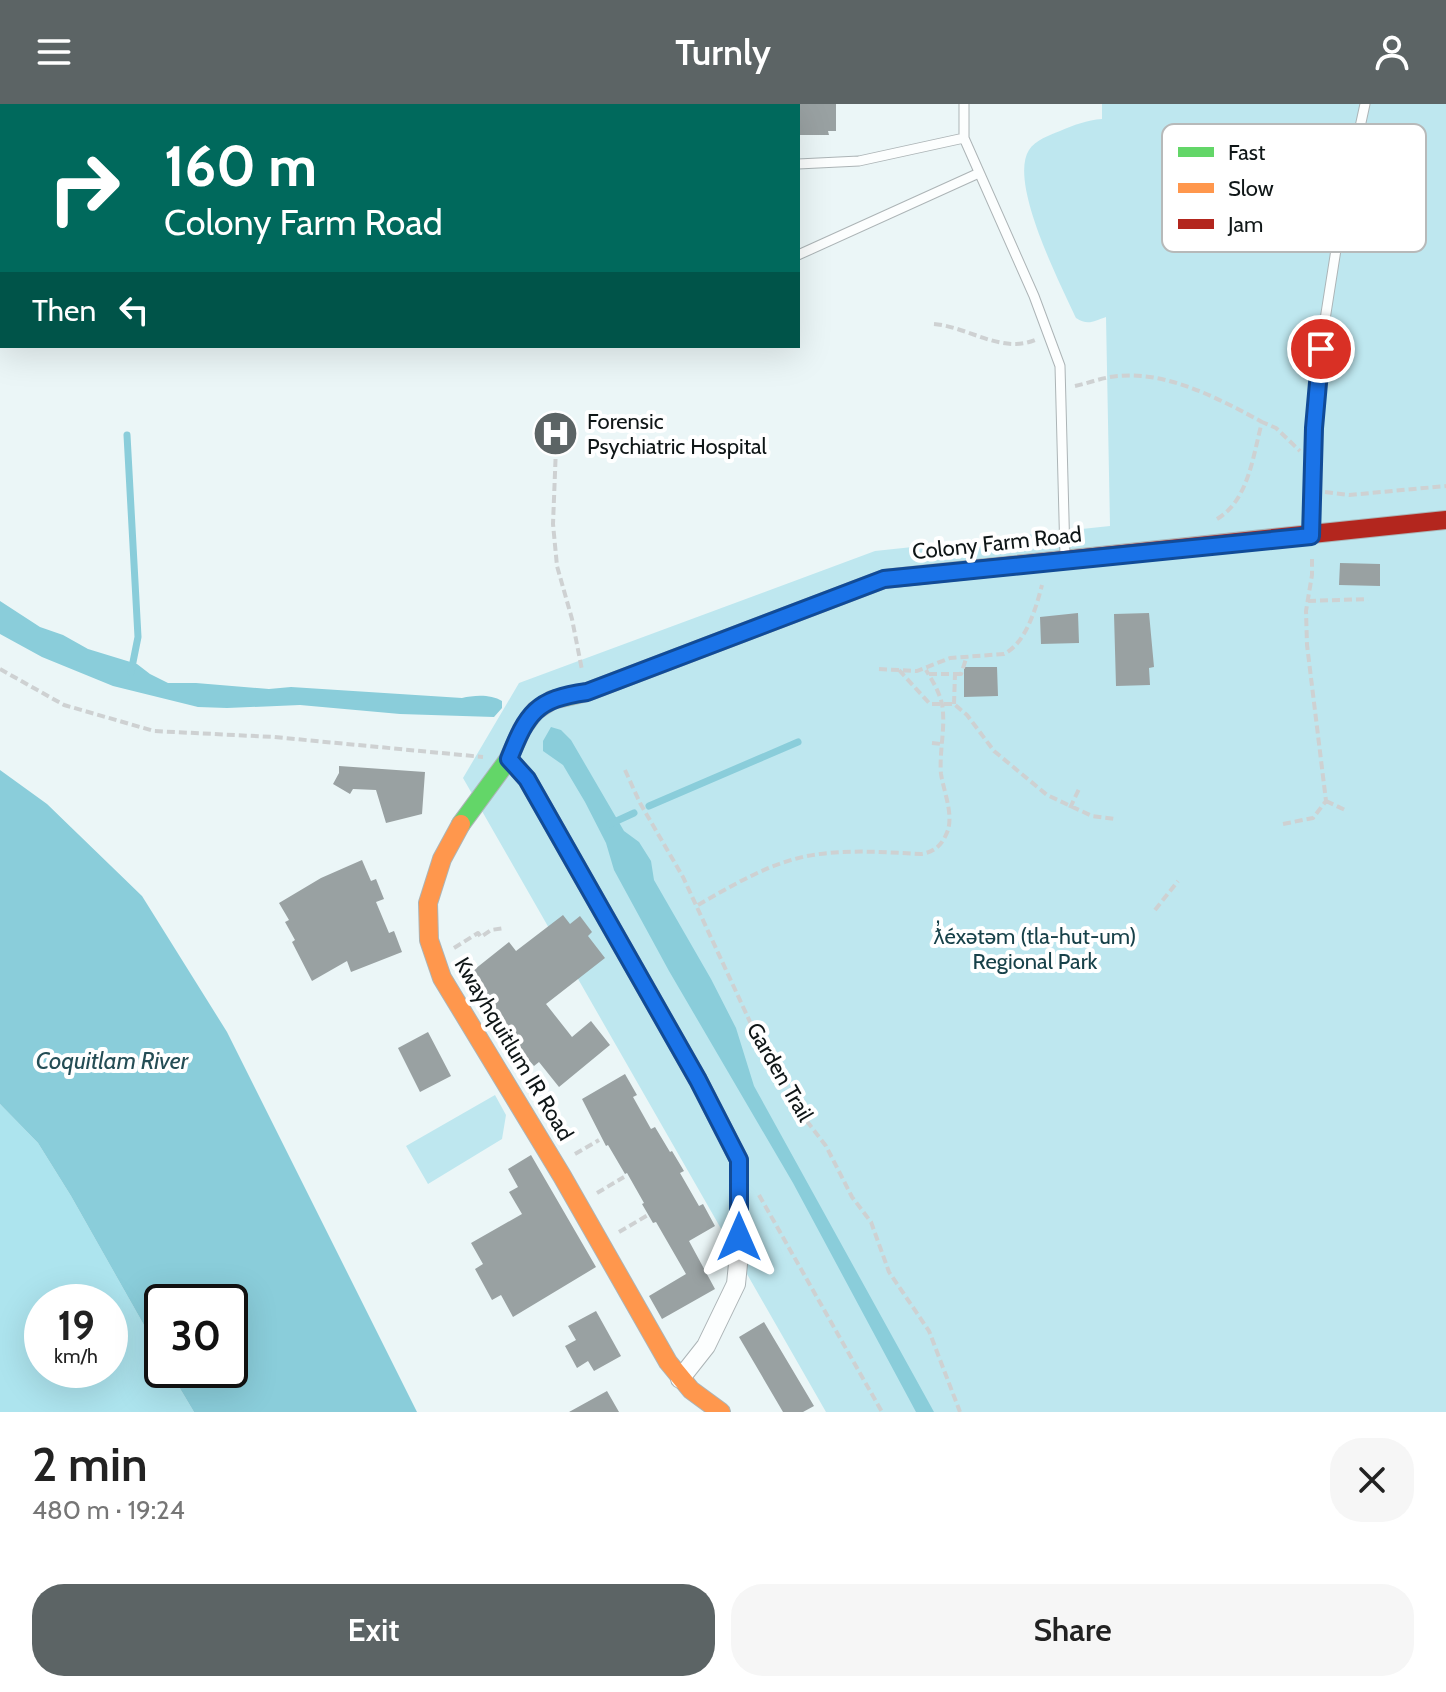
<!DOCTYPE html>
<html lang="en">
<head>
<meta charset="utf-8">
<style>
  body { margin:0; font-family:Cabin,sans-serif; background:#f6f6f6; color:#222; height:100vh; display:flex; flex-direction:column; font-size:30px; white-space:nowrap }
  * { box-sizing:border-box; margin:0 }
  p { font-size:26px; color:#767676 }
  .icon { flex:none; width:44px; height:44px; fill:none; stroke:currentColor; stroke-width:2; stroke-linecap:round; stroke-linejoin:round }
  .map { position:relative; height:1308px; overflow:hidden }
  .sheet { display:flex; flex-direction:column; background:#fff; flex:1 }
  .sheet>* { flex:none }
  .banner { position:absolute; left:0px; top:0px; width:800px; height:244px; box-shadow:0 8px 32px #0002; background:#00695c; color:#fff; overflow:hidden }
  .speed { position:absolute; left:24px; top:1180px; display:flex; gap:16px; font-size:40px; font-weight:700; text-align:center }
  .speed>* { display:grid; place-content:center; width:104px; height:104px; border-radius:50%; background:#fff; box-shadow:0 8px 32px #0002; line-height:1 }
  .speed small { font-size:20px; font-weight:400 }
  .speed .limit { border:4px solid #111; border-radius:12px; background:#fff; color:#111 }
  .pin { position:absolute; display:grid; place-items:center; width:68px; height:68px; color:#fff; margin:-34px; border:4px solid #fff; border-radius:50%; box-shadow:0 2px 8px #0007 }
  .me { position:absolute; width:88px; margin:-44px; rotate:0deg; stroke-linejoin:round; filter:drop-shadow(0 0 6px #0008) }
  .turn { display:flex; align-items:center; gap:28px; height:168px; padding:0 32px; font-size:36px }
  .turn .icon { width:104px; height:104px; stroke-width:2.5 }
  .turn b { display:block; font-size:56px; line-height:68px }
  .then { display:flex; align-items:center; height:76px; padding:0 32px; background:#0003; gap:16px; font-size:30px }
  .round { display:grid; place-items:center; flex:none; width:84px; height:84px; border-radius:32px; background:#f6f6f6 }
  .headline { display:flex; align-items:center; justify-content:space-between; height:136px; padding:0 32px }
  h1 { font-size:48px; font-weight:600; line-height:60px }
  .button { display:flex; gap:16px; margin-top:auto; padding:16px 32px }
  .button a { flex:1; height:92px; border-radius:32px; background:#5c6465; color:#fff; font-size:32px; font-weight:600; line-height:92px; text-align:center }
  .button a+a { background:#f6f6f6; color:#222 }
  header { display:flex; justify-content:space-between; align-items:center; height:104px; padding:0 32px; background:#5c6465; color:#fff; font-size:36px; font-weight:600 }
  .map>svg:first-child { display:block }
  .green { fill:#bee7ef }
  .forest { fill:#ade4ee; fill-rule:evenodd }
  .water { fill:#8acdda }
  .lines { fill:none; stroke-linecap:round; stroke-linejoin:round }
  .stream { stroke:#8acdda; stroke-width:7 }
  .building { fill:#99a1a2 }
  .lane-casing { stroke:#acb4b6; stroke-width:11 }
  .street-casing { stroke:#acb4b6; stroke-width:20 }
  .fast-casing { stroke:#acb4b6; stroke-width:20 }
  .slow-casing { stroke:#acb4b6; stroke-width:20 }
  .jam-casing { stroke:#acb4b6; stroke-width:20 }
  .path { stroke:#ced1d2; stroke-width:4; stroke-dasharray:8 4; stroke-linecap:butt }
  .lane { stroke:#fcfefe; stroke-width:9 }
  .street { stroke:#fcfefe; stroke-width:18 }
  .fast { stroke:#63d668; stroke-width:18 }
  .slow { stroke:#ff974d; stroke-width:18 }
  .jam { stroke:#b3261e; stroke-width:18 }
  .route-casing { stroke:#114b97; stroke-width:20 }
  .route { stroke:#1a73e8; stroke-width:14 }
  .labels { text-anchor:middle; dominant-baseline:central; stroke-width:8; stroke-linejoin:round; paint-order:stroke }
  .poi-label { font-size:22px; fill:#0f1617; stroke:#fff; text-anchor:start }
  .street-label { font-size:22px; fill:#0f1617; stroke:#fff }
  .park-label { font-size:22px; fill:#174149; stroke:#fff }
  .water-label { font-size:24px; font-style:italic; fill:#244d55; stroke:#fff }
  .key { fill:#fff; stroke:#b7b9b9; stroke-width:2 }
  .key-label { font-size:22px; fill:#0f1617 }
</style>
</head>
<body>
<header><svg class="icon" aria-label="menu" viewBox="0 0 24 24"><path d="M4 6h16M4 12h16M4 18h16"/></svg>Turnly<svg class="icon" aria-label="person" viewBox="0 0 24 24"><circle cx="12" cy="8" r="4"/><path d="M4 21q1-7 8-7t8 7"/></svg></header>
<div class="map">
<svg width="1446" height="1308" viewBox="0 0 1446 1308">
  <rect width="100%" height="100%" fill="#ebf6f7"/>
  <path class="green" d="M1102,0H1446V1308H826L463,674L519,579L875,447L1110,422L1106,213C1094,217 1088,222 1076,214C1061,181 1008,79 1029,46C1035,36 1050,31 1060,27C1074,21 1087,16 1102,15Z
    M495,991L506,1011L502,1035L428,1080L406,1042Z"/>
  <path class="forest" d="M0,1000L38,1039L71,1092L162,1253V1266H169L194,1308H0ZM42,1198H110V1266H42Z"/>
  <path class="water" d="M0,497L40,523L63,531L88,545L137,560L150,570L168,579H196L269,585L291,583L462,594C474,591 491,590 502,597V604L494,613L400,610L300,601L227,604L198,603L113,582L42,553L0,530Z
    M551,623L561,626L571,636L624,727L639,738L651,757L654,776L711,875L736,924L754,982L934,1308H916L793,1079L669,867L614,766L606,739L585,698L563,661L543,647V637Z
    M0,666L47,700L142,792L227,928L417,1308H194L169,1266H230V1198H162V1253L71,1092L38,1039L0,1000Z"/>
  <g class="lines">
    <path class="stream" d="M127,331L138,533L131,568
      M649,702L798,638
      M610,720L634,709"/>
  </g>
  <path class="building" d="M798,0H836V27H828L829,31H800Z
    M1340,459L1380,460V482L1339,481Z
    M1078,509L1079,539L1041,540L1040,513Z
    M1149,509L1154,563L1149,564L1150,581L1116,582L1114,510Z
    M964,563H997L998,592L964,593Z
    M339,662L425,668L422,710L386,719L376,686L353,685L350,690L333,680L339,669Z
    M362,756L371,777L376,775L384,795L376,798L389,829L394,827L402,848L351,868L347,857L312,877L292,838L295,836L285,818L289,816L279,799L321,774Z
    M563,811L570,820L580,812L592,828L588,832L605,854L546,900L572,933L591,917L610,941L559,983L539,958L534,962L528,955L519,963L505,944L513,937L465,873L509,838L516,847Z
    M428,928L451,972L420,988L398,944Z
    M625,970L637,991L633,993L651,1025L655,1023L670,1048L672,1047L684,1067L680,1069L699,1102L703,1100L715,1122L689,1137L715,1185L662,1215L649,1192L686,1170L656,1118L653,1119L642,1100L644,1099L627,1069L625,1070L608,1041L606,1042L582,995Z
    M531,1051L596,1163L513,1213L501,1191L492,1196L475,1165L483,1160L471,1139L522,1110L509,1088L518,1083L508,1065Z
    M596,1207L621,1252L594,1267L588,1257L577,1264L565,1242L576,1236L568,1222Z
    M764,1218L814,1302L803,1308H783L739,1233Z
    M607,1287L619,1308H569Z"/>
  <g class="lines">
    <defs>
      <path id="lane" d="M441,0L444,2
        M964,0V34L1034,192L1060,262L1065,452
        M487,2L489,0
        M798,60L859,57L964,34
        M798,151L979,69
        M0,175H2
        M1311,429L1316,292L1324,222L1343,101L1365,0"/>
      <path id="street" d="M509,655L527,675L698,976L739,1056V1150L736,1180L706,1242L680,1275"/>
      <path id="fast" d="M461,720L508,656L522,625L535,607L552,596L587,588L884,475L977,465"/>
      <path id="slow" d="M461,720L442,755L428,799L429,836L442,874L562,1072L668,1258L691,1286L721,1308"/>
      <path id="jam" d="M977,465L1446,416"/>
    </defs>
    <use href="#lane" class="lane-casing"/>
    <use href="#street" class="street-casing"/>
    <use href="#fast" class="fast-casing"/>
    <use href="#slow" class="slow-casing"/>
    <use href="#jam" class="jam-casing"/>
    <path class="path" d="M934,220C969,223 1001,250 1035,236
      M1075,282C1089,279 1104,273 1118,272C1167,267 1220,295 1262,318
      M556,343L553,420L557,462L572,515L582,566
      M1325,388L1349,391L1446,382
      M1217,415C1249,396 1253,351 1262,318L1276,324L1300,347
      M1308,497L1368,495
      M0,565L64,601L154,627L274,633L483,653
      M879,565L917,567L950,554L1004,550C1026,539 1036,504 1042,481
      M899,566L930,600H954L967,611L994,647L1047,691L1092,712L1116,715
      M929,570H955L954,600
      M955,570H961L967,552
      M932,639L941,640
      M625,666L640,699L683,773L751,920L768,945L796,1003L826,1042L852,1093L871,1118L889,1168L929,1227L960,1308
      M1326,697L1345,706
      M1070,704L1079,685
      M1283,720L1313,714L1326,697L1307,541L1306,507L1312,471V455
      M698,801C733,781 768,760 807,752C845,745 883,748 921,750C935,748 943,740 948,726C953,709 944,688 941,670C939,647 946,623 942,600C939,587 932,576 926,566
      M1155,806L1178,777
      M454,844L478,829L481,833L491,826L504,824
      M575,1050L599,1036
      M597,1089L624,1073
      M759,1091L882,1308
      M619,1128L648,1111"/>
    <use href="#lane" class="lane"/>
    <use href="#street" class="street"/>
    <use href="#fast" class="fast"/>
    <use href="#slow" class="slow"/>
    <use href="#jam" class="jam"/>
  </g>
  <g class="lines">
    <defs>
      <path id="route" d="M739,1133V1056L698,976L527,675L509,655C527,609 536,595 587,588L884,475L1311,432L1314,324L1321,245"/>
    </defs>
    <use href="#route" class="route-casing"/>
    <use href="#route" class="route"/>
  </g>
  <defs>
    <symbol id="hospital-disc" viewBox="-11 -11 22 22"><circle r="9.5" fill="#5c6465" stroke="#fff"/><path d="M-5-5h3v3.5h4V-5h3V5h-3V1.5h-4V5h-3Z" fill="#fff"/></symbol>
  </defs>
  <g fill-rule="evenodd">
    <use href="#hospital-disc" x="530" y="304" width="51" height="51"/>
  </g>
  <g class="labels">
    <g class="poi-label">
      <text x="587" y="317">Forensic<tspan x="587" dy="25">Psychiatric Hospital</tspan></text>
    </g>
    <g class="street-label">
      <text transform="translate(997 439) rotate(-6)">Colony Farm Road</text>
      <text transform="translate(514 945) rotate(59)">Kwayhquitlum IR Road</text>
      <text transform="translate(780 968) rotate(60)">Garden Trail</text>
    </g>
    <g class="park-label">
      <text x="1035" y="832">ƛ̓éxətəm (tla-hut-um)<tspan x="1035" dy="25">Regional Park</tspan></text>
    </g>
    <g class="water-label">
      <text x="112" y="956">Coquitlam River</text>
    </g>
  </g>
  <rect x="1162" y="20" width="264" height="128" rx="12" class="key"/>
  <rect x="1178" y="43" width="36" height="10" fill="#63d668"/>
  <rect x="1178" y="79" width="36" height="10" fill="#ff974d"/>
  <rect x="1178" y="115" width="36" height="10" fill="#b3261e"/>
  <g class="key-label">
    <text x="1228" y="56">Fast</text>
    <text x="1228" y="92">Slow</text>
    <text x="1228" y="128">Jam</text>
  </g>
</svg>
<div class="speed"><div>19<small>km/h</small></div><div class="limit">30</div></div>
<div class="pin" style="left:1321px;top:245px;background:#d93025"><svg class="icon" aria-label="arrive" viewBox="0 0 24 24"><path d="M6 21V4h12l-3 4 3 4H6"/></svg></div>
<svg class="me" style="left:739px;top:1133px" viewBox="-20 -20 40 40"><path d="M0-17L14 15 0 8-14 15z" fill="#1a73e8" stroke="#fff" stroke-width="4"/></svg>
<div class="banner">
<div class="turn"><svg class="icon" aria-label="right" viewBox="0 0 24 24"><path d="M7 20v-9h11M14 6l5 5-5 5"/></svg><div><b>160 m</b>Colony Farm Road</div></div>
<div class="then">Then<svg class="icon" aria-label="left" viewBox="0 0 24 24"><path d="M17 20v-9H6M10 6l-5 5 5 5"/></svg></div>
</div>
</div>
<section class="sheet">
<div class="headline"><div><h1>2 min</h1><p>480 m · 19:24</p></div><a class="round"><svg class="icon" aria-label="close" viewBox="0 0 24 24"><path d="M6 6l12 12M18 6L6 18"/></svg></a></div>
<div class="button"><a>Exit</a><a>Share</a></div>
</section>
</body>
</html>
